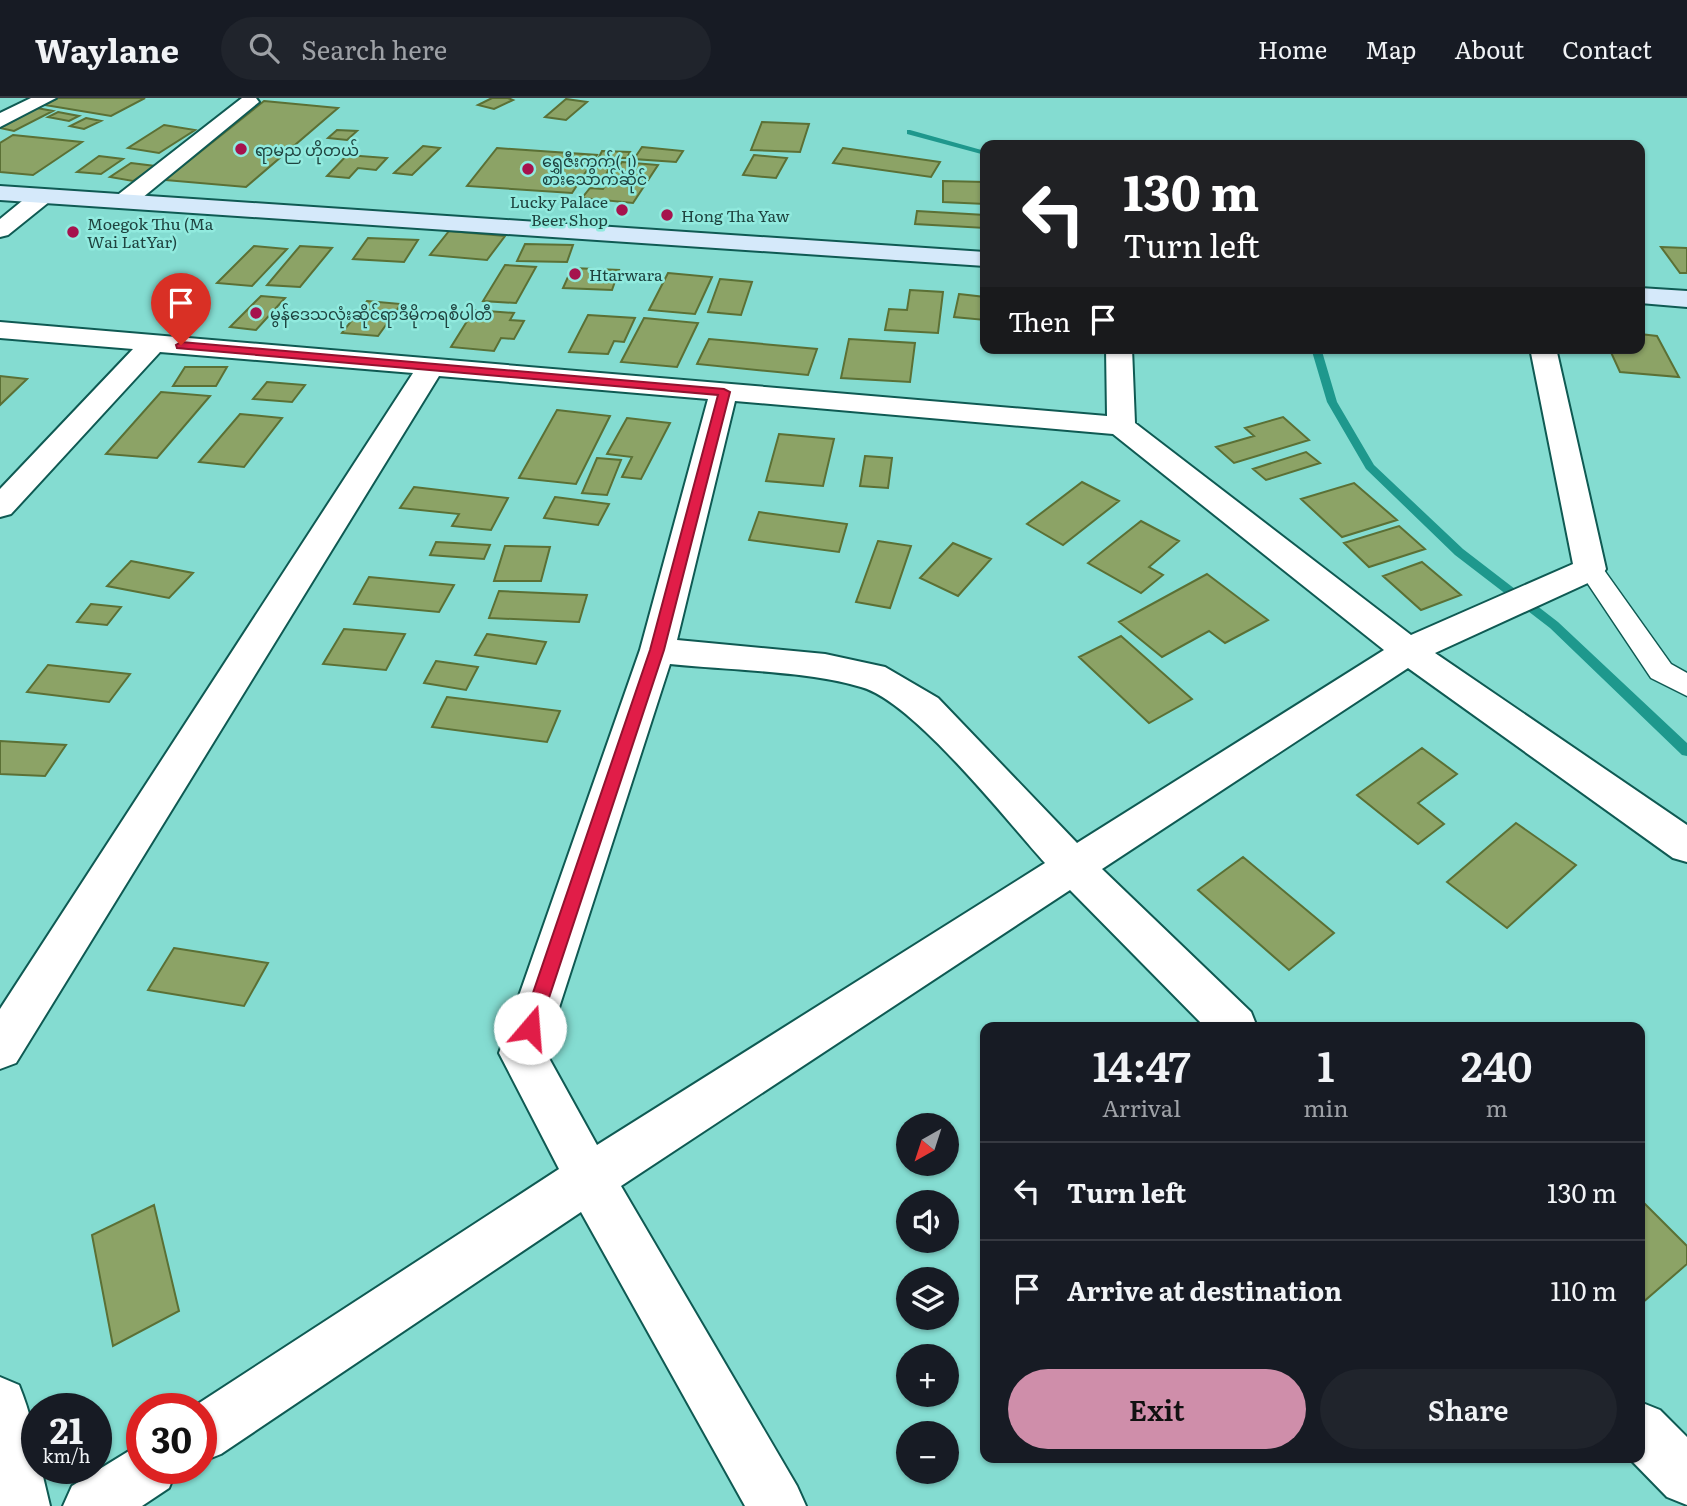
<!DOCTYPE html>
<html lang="en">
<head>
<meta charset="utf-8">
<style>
  body { margin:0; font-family:Literata,"Noto Sans Myanmar",serif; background:#20242c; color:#f1f3f6; height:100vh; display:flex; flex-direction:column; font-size:26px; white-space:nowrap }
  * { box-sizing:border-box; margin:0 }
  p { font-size:23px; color:#9ea1a6 }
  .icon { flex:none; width:38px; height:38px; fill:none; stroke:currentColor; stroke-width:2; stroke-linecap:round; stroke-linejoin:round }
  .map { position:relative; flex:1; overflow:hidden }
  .side { position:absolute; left:980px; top:924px; width:665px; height:441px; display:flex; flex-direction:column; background:#171b24; border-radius:14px; box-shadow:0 2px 5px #0004 }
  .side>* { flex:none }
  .guide { position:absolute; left:980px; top:42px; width:665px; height:214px; border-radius:14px; box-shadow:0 2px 5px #0004; background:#202124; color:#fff; overflow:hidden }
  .needle { width:46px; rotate:219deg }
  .tools { position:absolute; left:896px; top:1015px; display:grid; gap:14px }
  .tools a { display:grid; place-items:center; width:63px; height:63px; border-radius:50%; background:#171b24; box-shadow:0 2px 5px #0004; font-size:35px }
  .speed { position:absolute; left:21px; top:1295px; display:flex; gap:14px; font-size:35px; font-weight:700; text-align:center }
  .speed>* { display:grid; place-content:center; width:91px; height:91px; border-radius:50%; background:#171b24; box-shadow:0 2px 5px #0004; line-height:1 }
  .speed small { font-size:18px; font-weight:400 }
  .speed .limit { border:10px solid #d22; background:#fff; color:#111 }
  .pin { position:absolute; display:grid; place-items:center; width:60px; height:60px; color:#fff; margin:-72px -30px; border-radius:50% 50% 50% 0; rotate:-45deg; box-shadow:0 0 7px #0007 }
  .pin .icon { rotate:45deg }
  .me { position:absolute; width:77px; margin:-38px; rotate:18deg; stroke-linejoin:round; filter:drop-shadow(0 0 5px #0008) }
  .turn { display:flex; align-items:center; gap:24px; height:147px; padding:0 28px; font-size:32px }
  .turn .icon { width:91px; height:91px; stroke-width:2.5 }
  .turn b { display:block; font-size:49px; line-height:60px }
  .then { display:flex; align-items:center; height:66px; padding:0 28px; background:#0003; gap:14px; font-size:26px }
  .eta { display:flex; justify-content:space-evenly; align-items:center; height:119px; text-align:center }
  .eta b { font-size:42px; font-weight:600; line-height:49px }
  .cta { display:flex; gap:14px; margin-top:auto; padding:14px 28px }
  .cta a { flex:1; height:80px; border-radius:42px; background:#cf8eaa; color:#111; font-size:28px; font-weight:600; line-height:80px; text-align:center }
  .cta a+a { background:#20242c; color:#f1f3f6 }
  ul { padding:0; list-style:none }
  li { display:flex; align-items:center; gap:21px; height:98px; padding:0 28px; border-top:2px solid #363941 }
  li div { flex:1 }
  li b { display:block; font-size:26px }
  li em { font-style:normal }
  header { display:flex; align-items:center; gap:42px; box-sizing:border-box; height:98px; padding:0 35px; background:#171b24; border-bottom:2px solid #363941 }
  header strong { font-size:33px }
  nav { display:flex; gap:38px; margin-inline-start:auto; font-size:24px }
  .search { width:490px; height:63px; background:#20242c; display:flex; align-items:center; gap:18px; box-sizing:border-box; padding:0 24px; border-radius:38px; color:#9ea1a6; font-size:26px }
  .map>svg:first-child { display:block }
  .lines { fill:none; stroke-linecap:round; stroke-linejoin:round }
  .stream { fill:#1e988d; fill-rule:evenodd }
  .building { fill:#8ca366; stroke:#5b7035; stroke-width:2 }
  .service-casing { stroke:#0f5a53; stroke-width:3 }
  .minor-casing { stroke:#0f5a53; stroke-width:4 }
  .secondary-casing { stroke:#0f5a53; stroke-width:4 }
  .service { fill:#fff; fill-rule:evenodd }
  .minor { fill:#fff; fill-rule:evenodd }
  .secondary { fill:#d5e9fa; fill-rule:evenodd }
  .route { fill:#e11d48; stroke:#92132f; stroke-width:2 }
  .poi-dot { fill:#a6124d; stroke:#91eade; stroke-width:2.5 }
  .labels { text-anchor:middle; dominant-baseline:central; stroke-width:5; stroke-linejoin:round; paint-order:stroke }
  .far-poi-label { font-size:16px; fill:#1f4440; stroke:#91eade; text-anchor:start }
</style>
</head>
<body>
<header>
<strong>Waylane</strong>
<div class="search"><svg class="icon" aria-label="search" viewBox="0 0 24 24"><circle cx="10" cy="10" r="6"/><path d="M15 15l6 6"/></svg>Search here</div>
<nav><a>Home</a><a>Map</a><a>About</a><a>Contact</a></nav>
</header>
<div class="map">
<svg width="1687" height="1408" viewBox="0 0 1687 1408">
  <rect width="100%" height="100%" fill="#84dcd1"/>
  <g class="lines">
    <path class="stream" d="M910,32L985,53V57L907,36V32Z
      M1311,250H1321L1337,304L1374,367L1463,451L1558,524L1687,645V658L1682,657L1550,530L1455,457L1366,371L1327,304Z"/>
  </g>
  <path class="building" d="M58,0H145L111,18L45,7Z
    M492,0H508L513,2L494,11L478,7Z
    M566,1L587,4L566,22L545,19Z
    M264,3L338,10L246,89L165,82Z
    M37,10L53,13L14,33L0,30Z
    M58,14L79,18L69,23L48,19Z
    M86,20L101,23L84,31L70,28Z
    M762,24L809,26L800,54L751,52Z
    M164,27L195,32L159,55L128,50Z
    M337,32L357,33L347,42L328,40Z
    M13,37L82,44L33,77L0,74V45Z
    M423,48L440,50L412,77L394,75Z
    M642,49L683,53L676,64L634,61Z
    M497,50L597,57L572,95L467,88Z
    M843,50L940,64L931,79L833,65Z
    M602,53L630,54L627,60H614L604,81H588Z
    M347,57L387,60L376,72L358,70L349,80L327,78Z
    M754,57L787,60L776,80L743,77Z
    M99,58L123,61L101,76L77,74Z
    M622,64L658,67L633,105L582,100L590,90L603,91Z
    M131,65L155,68L133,83L110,79Z
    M943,83L985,84V106L943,104Z
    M917,113L985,117V130L915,126Z
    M449,133L505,138L487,162L430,157Z
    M368,140L418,142L404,164L353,161Z
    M525,146L573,147L567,164L517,163Z
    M254,148L287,151L252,188L217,185Z
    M300,148L332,150L300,189L267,187Z
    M1661,149L1687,150V175H1680Z
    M505,167L536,169L516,205L483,203Z
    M572,170L619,172L612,192L563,190Z
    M668,175L712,179L695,216L649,212Z
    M720,181L752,184L741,217L708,214Z
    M910,192L943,194L938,235L885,232L889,211L907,212Z
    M959,196L985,199V222L954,219Z
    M261,198L285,200L256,232L230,229Z
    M367,203L401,206L378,238L342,235Z
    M474,212L514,215L510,222L524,223L514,241L501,240L494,253L451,249Z
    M588,217L635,220L624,244L614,243L608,256L569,254Z
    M644,220L698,225L677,269L621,264Z
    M1640,236L1657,238L1679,279L1620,274L1609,250H1640Z
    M709,241L817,251L808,277L697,266Z
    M849,241L915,245L910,284L841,280Z
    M185,269H227L216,288H173Z
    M0,278L27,281L0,307Z
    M267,284L305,287L292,304L253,301Z
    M161,294L210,298L157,360L106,356Z
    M557,312L610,318L576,386L519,380Z
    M240,316L282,320L244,369L199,364Z
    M1283,319L1309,342L1234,365L1216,349L1254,338L1245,330Z
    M627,320L670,325L641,381L622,379L632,359L607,356Z
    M779,336L834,341L823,388L766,383Z
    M1306,354L1320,365L1266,382L1253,371Z
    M865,358L892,360L888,390L860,388Z
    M597,360L621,362L607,397L582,395Z
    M1082,384L1119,403L1063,447L1027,426Z
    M1354,385L1397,422L1342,439L1301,401Z
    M414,389L508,400L491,432L452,428L459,416L400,410Z
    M555,399L609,406L598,427L544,420Z
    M759,414L847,426L839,454L749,442Z
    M1141,423L1179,443L1149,469L1163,477L1141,495L1088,465Z
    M1399,428L1425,451L1369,469L1344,445Z
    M878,443L911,448L890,510L856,504Z
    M436,444L490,447L484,461L430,457Z
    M953,445L991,461L958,498L920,480Z
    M505,448L550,449L541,483H494Z
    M131,463L193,475L169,500L107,488Z
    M1422,464L1461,497L1421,512L1383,478Z
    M1207,476L1268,522L1225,545L1209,533L1162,559L1119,524Z
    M369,479L454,487L439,514L354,506Z
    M499,493L587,497L579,524L489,520Z
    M91,506L121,509L107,527L77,524Z
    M344,531L405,536L386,572L323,566Z
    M487,536L546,544L536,566L475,557Z
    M1121,538L1192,601L1149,625L1079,559Z
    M436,563L478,569L466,592L424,585Z
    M48,567L130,576L109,604L27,594Z
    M447,599L560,613L547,644L432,629Z
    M0,643L66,647L45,678L0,676Z
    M1422,650L1457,676L1418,705L1444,726L1418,746L1357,697Z
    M1516,725L1576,767L1507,830L1447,784Z
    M1243,759L1334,835L1289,872L1198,792Z
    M174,850L268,865L244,908L148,892Z
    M1640,1101L1687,1148V1166L1642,1205Z
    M154,1107L179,1213L113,1248L92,1137Z"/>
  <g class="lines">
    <defs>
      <path id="service" d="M1590,463L1599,465L1671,566L1687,575V598L1651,580L1578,471L1581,465Z"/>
      <path id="minor" d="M31,0H56L0,29V15Z
        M242,0H256L259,4L131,109H115L112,104L115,99Z
        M41,92L49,94L52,99L49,104L8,137L0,139V121L33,94Z
        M0,224L1107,318L1106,250H1132L1135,325L1411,537L1573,466L1530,250H1556L1606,471L1601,479L1435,555L1687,727V764L1673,760L1408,570L1102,771L1251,914L1257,929H1205L1070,792L621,1088L797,1388L806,1408H745L581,1114L221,1356L201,1364V1311H190L559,1071L499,955L640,552L708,301L439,278L16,965L0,971V911L413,275L160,254L11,416L0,419V391L133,251L0,240ZM735,303L1113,336L1384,552L1077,745L938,600L885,569L825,556L677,542ZM670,566C728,572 807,573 861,589C913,603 1006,722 1045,765L597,1047L545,953Z
        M0,1279L19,1287C30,1314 37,1341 37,1370H41L50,1408H0Z
        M1640,1304L1660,1312L1687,1339V1407L1667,1399L1629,1360H1640Z
        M142,1345V1370H177L169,1390L142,1408H63L72,1388Z"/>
      <path id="secondary" d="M0,88L985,154V168L0,102Z
        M1640,190L1687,193V209L1640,205Z"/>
    </defs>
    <use href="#service" class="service-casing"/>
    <use href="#minor" class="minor-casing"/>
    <use href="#secondary" class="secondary-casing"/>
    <use href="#service" class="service"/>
    <use href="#minor" class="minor"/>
    <use href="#secondary" class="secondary"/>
  </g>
  <path class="route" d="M181,244L724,291L730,294L664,552L537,936L530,938L524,936L521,930L650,552L718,297L177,250L176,247Z"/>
  <g class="poi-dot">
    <circle cx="241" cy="51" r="7"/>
    <circle cx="528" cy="71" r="7"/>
    <circle cx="622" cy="112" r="7"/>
    <circle cx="667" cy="117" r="7"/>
    <circle cx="73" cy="134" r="7"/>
    <circle cx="575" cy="176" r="7"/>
    <circle cx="256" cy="215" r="7"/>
  </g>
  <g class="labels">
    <g class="far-poi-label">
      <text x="255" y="51">ရာမည ဟိုတယ်</text>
      <text x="542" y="62">ရွှေဇီးကွက်(၂)<tspan x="542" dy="18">စားသောက်ဆိုင်</tspan></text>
      <text x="608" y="103" text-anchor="end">Lucky Palace<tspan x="608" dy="18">Beer Shop</tspan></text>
      <text x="681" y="117">Hong Tha Yaw</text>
      <text x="87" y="125">Moegok Thu (Ma<tspan x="87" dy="18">Wai LatYar)</tspan></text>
      <text x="589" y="176">Htarwara</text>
      <text x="270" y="215">မွန်ဒေသလုံးဆိုင်ရာဒီမိုကရစီပါတီ</text>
    </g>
  </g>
</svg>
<div class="tools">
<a><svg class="needle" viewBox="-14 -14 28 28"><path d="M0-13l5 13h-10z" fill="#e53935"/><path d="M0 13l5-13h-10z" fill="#9ea1a6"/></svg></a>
<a><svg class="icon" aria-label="sound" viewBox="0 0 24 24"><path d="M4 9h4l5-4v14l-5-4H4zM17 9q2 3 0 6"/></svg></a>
<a><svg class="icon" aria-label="layers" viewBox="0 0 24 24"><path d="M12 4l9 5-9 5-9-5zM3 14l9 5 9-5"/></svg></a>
<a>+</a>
<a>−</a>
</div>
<div class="speed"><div>21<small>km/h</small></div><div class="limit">30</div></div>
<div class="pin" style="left:181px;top:247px;background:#d93025"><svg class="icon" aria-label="arrive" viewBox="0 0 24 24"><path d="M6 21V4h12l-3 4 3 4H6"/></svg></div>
<svg class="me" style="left:530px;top:930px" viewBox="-20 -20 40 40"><circle r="19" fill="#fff"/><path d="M0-13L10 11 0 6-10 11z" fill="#e11d48"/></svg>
<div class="guide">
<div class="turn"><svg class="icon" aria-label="left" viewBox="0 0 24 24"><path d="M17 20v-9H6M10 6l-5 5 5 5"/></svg><div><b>130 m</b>Turn left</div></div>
<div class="then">Then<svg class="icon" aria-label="arrive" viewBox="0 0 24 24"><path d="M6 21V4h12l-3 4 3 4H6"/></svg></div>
</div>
<section class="side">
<div class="eta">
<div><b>14:47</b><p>Arrival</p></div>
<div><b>1</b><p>min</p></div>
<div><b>240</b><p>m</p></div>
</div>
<ul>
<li><svg class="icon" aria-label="left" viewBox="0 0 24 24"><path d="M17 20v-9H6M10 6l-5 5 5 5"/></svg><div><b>Turn left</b></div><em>130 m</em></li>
<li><svg class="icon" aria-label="arrive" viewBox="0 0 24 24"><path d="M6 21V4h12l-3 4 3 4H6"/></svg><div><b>Arrive at destination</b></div><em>110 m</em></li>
</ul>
<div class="cta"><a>Exit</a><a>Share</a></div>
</section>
</div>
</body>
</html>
